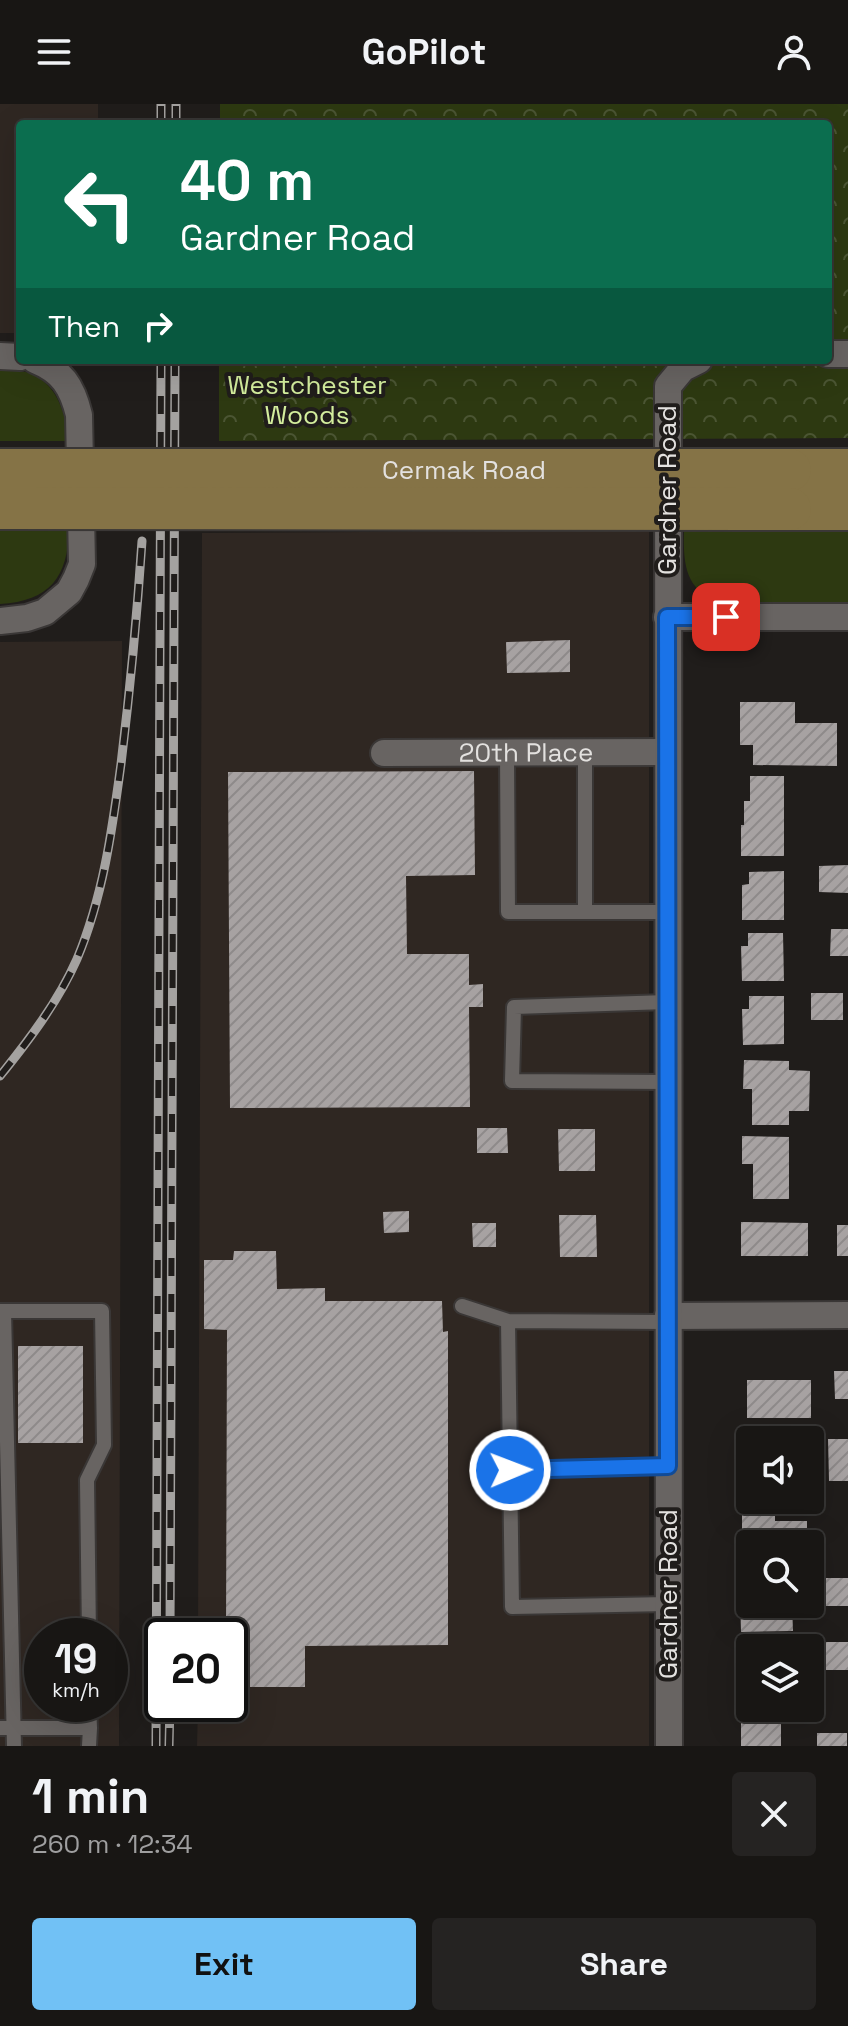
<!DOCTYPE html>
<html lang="en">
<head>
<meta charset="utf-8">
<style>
  body { margin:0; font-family:"Space Grotesk",sans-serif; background:#252322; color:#f1f3f6; height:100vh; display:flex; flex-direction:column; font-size:30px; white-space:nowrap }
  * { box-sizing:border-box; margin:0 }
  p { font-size:26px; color:#9f9fa0 }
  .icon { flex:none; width:44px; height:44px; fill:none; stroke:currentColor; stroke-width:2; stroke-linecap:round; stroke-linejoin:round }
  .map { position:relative; height:1642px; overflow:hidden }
  .details { display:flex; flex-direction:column; background:#181614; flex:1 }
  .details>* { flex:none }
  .hud { position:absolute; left:16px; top:16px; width:816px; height:244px; border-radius:8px; box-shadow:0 8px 32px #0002,0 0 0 2px #363534; background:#0b6e4f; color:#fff; overflow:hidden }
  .fabs { position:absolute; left:736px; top:1322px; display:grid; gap:16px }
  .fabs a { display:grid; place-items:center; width:88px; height:88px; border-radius:8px; background:#181614; box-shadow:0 8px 32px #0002,0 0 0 2px #363534; font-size:40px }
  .speed { position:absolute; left:24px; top:1514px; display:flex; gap:16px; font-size:40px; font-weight:700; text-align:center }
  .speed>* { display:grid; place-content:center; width:104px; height:104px; border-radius:50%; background:#181614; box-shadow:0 8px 32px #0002,0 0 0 2px #363534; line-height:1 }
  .speed small { font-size:20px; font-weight:400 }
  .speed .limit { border:4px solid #111; border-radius:12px; background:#fff; color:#111 }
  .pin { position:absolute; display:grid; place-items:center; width:68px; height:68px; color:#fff; margin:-34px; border-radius:16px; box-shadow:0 4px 12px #0006 }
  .me { position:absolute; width:88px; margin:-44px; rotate:89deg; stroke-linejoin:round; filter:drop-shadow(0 0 6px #0008) }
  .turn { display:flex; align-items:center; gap:28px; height:168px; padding:0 32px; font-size:36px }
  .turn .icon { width:104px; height:104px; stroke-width:2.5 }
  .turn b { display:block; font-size:56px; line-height:68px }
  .then { display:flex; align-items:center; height:76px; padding:0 32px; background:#0003; gap:16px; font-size:30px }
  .round { display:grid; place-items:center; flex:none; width:84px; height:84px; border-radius:8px; background:#252322 }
  .head { display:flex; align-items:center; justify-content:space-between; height:136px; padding:0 32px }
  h1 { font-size:48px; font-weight:700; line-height:60px }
  .primary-button { display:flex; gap:16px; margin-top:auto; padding:16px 32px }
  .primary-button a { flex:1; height:92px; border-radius:8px; background:#71c1f5; color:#111; font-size:32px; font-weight:700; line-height:92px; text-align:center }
  .primary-button a+a { background:#252322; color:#f1f3f6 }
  header { display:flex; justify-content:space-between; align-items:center; height:104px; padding:0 32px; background:#181614; font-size:36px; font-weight:700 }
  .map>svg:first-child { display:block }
  .built { fill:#2f2722; fill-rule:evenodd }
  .grass { fill:#2d3911 }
  .park { fill:url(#park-crowns) }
  .building { fill:url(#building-hatch) }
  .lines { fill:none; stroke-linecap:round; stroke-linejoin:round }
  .lane-casing { stroke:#3a3736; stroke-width:18 }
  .street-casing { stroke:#3a3736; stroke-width:30 }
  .primary-casing { stroke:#3a3736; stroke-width:46 }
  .lane { stroke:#686462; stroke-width:14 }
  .street { stroke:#686462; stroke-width:26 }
  .primary { stroke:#857346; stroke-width:42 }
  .rail-casing { stroke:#a4a2a0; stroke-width:9 }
  .rail { stroke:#201d1b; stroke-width:6; stroke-dasharray:18; stroke-linecap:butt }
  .primary-bridge-casing { stroke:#3a3736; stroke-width:46; stroke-linecap:butt }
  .primary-bridge { stroke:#857346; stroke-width:42 }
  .route-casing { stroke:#114b97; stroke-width:20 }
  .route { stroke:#1a73e8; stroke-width:14 }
  .labels { text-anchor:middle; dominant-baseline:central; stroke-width:8; stroke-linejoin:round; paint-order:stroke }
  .park-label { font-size:26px; fill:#d3ed9d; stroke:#201d1b }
  .street-label { font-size:26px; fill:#e3e1df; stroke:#201d1b }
</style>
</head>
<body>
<header><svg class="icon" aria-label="menu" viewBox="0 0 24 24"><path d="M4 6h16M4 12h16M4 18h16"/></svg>GoPilot<svg class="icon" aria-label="person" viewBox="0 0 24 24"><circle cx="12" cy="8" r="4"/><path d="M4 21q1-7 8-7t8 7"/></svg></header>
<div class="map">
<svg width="848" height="1642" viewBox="0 0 848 1642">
  <defs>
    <pattern id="park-crowns" width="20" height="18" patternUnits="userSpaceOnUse" patternTransform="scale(2)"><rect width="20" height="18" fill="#2d3911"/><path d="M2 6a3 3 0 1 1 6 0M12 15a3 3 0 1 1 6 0" fill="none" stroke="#4b5533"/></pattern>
    <pattern id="building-hatch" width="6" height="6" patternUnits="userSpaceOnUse" patternTransform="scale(2)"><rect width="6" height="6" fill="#a7a2a2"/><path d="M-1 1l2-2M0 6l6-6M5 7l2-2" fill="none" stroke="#8e8a8a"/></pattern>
  </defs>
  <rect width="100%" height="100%" fill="#201d1b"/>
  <path class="built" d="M0,0H98V20H20V229H0Z
    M649,426V1642H197L198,1600H230V1532H198L202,429Z
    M122,537L119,1642H0V538ZM42,1532H110V1600H42Z"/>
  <path class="grass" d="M0,265C10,266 23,266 32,270C59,283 66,311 68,337H0Z
    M0,425H69C68,473 50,497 0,500Z
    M684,426H848V498L723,499C685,488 683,461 684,426Z"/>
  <path class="park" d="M220,0H848V334L219,337V256H828V20H220Z"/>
  <path class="building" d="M570,536V568L507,569L506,538Z
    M740,598H795V619H837V662L753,661V641H740Z
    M474,667L475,771L406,772L407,850H469V881L483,880V903H469L470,1003L230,1004L228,668Z
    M750,672H784V752H741V721H744V697H750Z
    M848,761V789L819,788V762Z
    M784,767V816H742V781L749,780V768Z
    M831,825H848V852H830Z
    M748,829H783L784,877H742L741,842H748Z
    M811,889H843V916H811Z
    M749,892H784V940L743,941L742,905H749Z
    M744,956L789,957V966L810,967L809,1007H789V1021H752V985H743Z
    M477,1024H507L508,1049H477Z
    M558,1025H595V1067H559Z
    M742,1032L789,1033V1095H753V1060H742Z
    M409,1107V1128L384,1129L383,1108Z
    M559,1111H596L597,1153H560Z
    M741,1118L808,1119V1152H741Z
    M472,1119H496V1143H473Z
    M837,1121H848V1152H837Z
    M234,1147H276L277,1185L325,1184V1197H442L443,1228L448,1227V1541L305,1542V1583H230V1532H226L227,1226L204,1225V1156H233Z
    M18,1242H83V1339H18Z
    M834,1267H848V1295H835Z
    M747,1276H811V1314H747Z
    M747,1322H811V1336H747Z
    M828,1335H848V1377H829Z
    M742,1400H775V1417H807V1440H750V1455H747V1436L742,1437Z
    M822,1474H848V1502H823Z
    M740,1493H750V1500H792L793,1527L741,1528Z
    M822,1538H848V1566H822Z
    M740,1556H750V1594H740Z
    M741,1603L781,1604V1642H741Z
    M817,1629H847V1642H817Z"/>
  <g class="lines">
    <defs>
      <path id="lane" d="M507,649L508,808H668
        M585,649V808
        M667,898L514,903L512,977L668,978
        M462,1202L508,1217L668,1218
        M0,1207H102L104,1341L87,1376L89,1532
        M4,1207L14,1642
        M508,1217L512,1503L668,1500
        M510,1366L668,1362
        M0,1624H90L89,1600
        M89,1642L90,1624"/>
      <g id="street">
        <path d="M828,250H848"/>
        <path d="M0,252L20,253"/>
        <path d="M667,513H848"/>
        <path d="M0,517L27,514L45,508L69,488L76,475L82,460L79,311C72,282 62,267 35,256"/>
        <path id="s1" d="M384,649L668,648"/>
        <path d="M668,1212L848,1211"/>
        <path d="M669,1642L668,282L683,264L699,256"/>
      </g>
      <path id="primary" d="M790,366H848
        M790,405H848"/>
    </defs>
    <use href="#lane" class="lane-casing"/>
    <use href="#street" class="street-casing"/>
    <use href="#primary" class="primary-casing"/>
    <use href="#lane" class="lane"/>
    <use href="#street" class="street"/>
    <use href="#primary" class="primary"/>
    <defs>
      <path id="rail" d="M161,20V0
        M176,20V0
        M0,972C29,936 58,898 77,855C103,793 112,727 121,660C130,586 137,512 142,437
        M170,1532L175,256
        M156,1642L161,256
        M169,1642L170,1600"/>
    </defs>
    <use href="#rail" class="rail-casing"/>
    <use href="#rail" class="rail"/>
    <defs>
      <g id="primary-bridge">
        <path id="s2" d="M0,366H790"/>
        <path d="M0,404L790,405"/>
      </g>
    </defs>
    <use href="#primary-bridge" class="primary-bridge-casing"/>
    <use href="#primary-bridge" class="primary-bridge"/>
  </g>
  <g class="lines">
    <defs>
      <path id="route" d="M510,1366L668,1362L667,513H726"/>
    </defs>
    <use href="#route" class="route-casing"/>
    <use href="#route" class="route"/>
  </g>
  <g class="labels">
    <g class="park-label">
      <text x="307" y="281">Westchester<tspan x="307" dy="30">Woods</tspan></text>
    </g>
    <g class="street-label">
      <text stroke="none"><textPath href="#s2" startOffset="464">Cermak Road</textPath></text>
      <text transform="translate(667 386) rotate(-90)">Gardner Road</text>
      <text stroke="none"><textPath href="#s1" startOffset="142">20th Place</textPath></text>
      <text transform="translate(668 1490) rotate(-90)">Gardner Road</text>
    </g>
  </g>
</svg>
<div class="fabs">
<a><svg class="icon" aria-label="sound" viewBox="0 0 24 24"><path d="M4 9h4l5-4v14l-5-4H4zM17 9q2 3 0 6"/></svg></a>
<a><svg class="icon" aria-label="search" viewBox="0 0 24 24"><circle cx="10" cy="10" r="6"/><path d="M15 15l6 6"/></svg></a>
<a><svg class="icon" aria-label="layers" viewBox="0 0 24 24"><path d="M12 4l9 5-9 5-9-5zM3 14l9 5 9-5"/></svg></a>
</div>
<div class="speed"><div>19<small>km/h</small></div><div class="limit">20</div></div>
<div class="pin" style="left:726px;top:513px;background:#d93025"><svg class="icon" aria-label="arrive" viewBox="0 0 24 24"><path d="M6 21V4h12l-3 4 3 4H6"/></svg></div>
<svg class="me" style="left:510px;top:1366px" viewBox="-20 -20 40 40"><circle r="17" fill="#1a73e8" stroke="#fff" stroke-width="3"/><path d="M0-11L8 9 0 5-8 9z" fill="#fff"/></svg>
<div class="hud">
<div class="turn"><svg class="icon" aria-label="left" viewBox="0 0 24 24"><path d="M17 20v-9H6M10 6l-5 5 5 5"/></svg><div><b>40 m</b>Gardner Road</div></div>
<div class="then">Then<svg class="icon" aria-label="right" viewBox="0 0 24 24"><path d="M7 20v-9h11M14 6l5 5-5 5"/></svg></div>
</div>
</div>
<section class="details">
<div class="head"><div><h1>1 min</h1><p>260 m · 12:34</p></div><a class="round"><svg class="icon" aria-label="close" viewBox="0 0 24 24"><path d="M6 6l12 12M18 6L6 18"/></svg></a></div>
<div class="primary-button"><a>Exit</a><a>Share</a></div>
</section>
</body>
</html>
